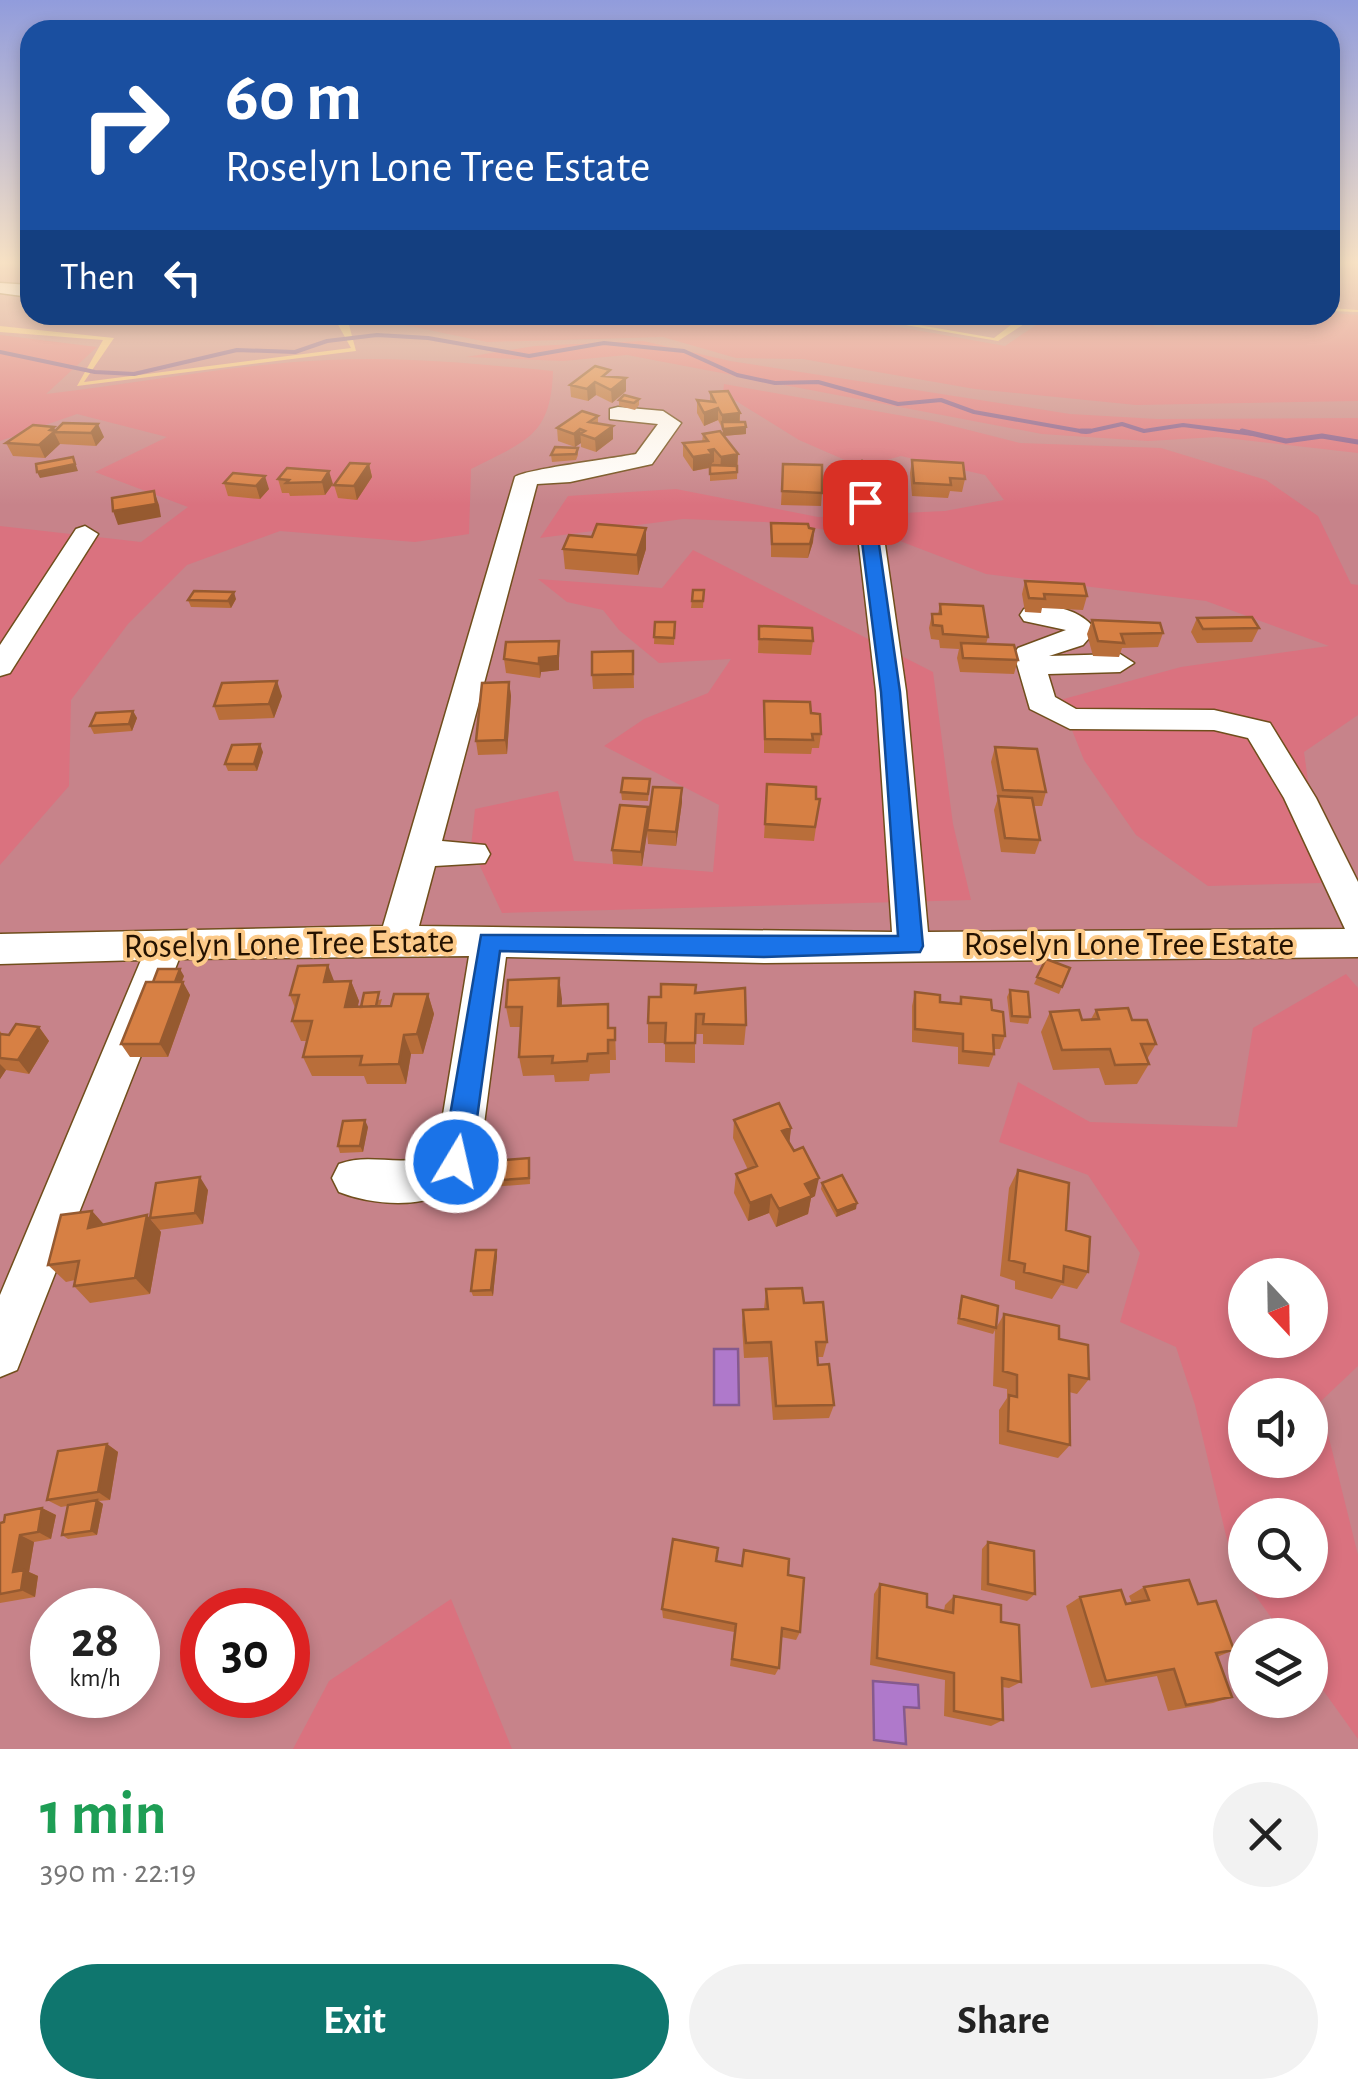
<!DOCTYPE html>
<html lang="en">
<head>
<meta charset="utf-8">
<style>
  body { margin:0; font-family:"Alegreya Sans",sans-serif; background:#f2f2f2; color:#222; height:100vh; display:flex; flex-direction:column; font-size:38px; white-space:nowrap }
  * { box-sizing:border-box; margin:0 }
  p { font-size:32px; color:#767676 }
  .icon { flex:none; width:55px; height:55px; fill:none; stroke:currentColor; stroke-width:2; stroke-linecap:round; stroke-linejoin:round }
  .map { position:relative; height:1749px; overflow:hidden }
  .side { display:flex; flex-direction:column; background:#fff; flex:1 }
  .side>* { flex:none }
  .hud { position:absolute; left:20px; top:20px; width:1320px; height:305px; border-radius:30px; box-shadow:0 5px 15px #0003; background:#1a4fa0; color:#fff; overflow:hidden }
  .needle { width:65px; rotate:158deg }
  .buttons { position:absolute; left:1228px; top:1258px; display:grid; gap:20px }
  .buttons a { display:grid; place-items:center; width:100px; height:100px; border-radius:50%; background:#fff; box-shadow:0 5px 15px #0003; font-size:50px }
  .speed { position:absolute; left:30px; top:1588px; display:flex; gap:20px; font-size:50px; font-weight:700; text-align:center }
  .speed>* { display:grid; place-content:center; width:130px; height:130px; border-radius:50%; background:#fff; box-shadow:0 5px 15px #0003; line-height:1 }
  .speed small { font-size:25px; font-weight:400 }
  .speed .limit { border:15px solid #d22; background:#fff; color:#111 }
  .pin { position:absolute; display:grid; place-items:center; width:85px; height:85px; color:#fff; margin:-42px; border-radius:20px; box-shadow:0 5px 15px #0006 }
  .me { position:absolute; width:110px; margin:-55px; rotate:9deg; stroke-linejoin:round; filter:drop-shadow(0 0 8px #0008) }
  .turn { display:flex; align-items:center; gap:35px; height:210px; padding:0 40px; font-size:45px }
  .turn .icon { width:130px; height:130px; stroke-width:2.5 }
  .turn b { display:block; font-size:70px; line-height:85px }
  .then { display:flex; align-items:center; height:95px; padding:0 40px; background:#0003; gap:20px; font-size:38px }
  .round { display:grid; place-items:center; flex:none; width:105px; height:105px; border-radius:52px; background:#f2f2f2 }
  .head { display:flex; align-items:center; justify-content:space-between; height:170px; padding:0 40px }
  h1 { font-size:60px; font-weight:700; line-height:75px; color:#1e9e55 }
  .button { display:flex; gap:20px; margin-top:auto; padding:20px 40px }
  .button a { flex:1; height:115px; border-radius:60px; background:#0f766e; color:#fff; font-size:40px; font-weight:700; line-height:115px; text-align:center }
  .button a+a { background:#f2f2f2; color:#222 }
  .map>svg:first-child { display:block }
  .green { fill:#c7838a; fill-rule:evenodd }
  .forest { fill:#da727f; fill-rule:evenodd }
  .water { fill:#af79cb; stroke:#855a8e; stroke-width:2.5 }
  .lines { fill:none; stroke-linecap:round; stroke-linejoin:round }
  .stream-far1 { stroke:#855a8e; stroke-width:4 }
  .stream { stroke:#855a8e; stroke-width:5 }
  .minor-casing { stroke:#704e1c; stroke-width:3 }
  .minor { fill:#fff; fill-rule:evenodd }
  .wall { fill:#b96e3a }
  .shaded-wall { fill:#965a30 }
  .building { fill:#d78044; stroke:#965a30; stroke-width:2.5 }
  .route { fill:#1a73e8; stroke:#114b97; stroke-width:2.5 }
  .labels { text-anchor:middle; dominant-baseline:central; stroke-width:8; stroke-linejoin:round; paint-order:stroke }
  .street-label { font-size:35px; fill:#241200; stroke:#fcca89 }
</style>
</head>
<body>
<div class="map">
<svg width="1358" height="1749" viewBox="0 0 1358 1749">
  <rect width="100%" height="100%" fill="#eebd7d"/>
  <path class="green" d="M0,261H30V315H341L336,321L351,348L84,382L114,338L0,326Z
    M1330,261H1358V310L1330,308Z
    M1330,311L1358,312V1749H0V332L103,340L77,386L356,351L348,321L356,315H847L998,341L1038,315H1144L1159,323L1231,320L1239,315H1330ZM1245,1275H1310V1340H1245ZM1245,1395H1310V1460H1245ZM1245,1515H1310V1580H1245ZM52,1610H138V1695H52ZM202,1610H288V1695H202ZM1245,1635H1310V1700H1245Z
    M861,315H1024L994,338Z"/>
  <path class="forest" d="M1330,313L1358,315V401L1136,405L975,389L803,359L736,358L663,337L487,342L356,315H832L1005,346L1051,315H1139L1156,327L1238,324L1251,315Z
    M0,335L97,347L46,394C141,383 234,364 329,360C404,356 478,364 553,371C551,437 525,441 471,469L469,534L415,542L280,531L187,565L128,624L71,700L69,786L0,865V679L21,660L0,657V526L141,542L188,507L95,472L167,437L77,414L0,441Z
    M643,341L730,361L1070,414L1157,419L1358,418V453L1217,437L1148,441L1042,434L627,355L563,361L466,357L535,346Z
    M724,384L937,422L1020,443L1161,448L1266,480L1318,516L1351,584L1358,585V715L1304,752L1322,883L1208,886L1136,835L1084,760L1060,700L1181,667L1329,646L1206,601L986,574L892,538L765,522L683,519L540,538L568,496L676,489L818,517L945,511L1004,500L985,475L901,456L861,467L799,440L723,393Z
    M693,550L933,672L953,824L971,900L502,913L471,847L475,809L558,791L574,861L713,872L719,805L604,746L644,719L708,693L731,659L659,663L619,630L603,610L567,602L538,579L662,588Z
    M1346,974L1358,988V1366L1320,1402L1358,1555V1739L1310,1672V1635H1284L1233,1565L1195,1405L1176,1347L1120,1322L1140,1253L1088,1175L999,1142L1018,1082L1090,1122L1237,1127L1253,1028ZM1310,1275V1340H1245V1275ZM1310,1395V1460H1245V1395ZM1310,1515V1580H1245V1515Z
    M451,1599L512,1749H293L329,1681Z"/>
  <path class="water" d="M714,1349H738L739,1405H714Z
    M873,1681L918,1685L919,1708L904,1707L906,1744L874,1740Z"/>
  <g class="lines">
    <path class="stream-far1" d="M0,352L95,372L134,374L237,350L295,352L327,341L377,335L428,338L529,356L604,343L684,351L737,375L775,383L818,382L898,404L941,400L974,412L1086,432L1122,424L1144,431L1183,425L1253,434"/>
    <path class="stream" d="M1081,431H1090
      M1242,431L1286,441L1322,436L1358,442"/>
    <defs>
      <path id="minor" d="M0,283L30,285V297L0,293Z
        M618,407L663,411L681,423L652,464L570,482L537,484L442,841L485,845L490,854L485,863L435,866L419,926L892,932L876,691L850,468L862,461L874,468L906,691L928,932L1345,929L1284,798L1248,738L1214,730L1070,729L1030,709L1014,654L1018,648L1066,630L1024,621L1020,615L1024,609C1051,603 1079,608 1096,630L1083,645L1049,656L1120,654L1134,663L1120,672L1048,674L1055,697L1076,709L1214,710L1270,723L1316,798L1358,882V957L765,963L506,957L479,1162C456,1211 382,1209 339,1192L332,1178L339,1164C372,1151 407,1171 437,1151L469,956L179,959L17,1370L0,1377V1295L141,960L0,964V934L383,926L515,477C522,470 616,458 636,454L658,424L610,419V409Z
        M85,526L98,534L10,673L0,676V645L76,529Z"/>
    </defs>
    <use href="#minor" class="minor-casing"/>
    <use href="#minor" class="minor"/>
  </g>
  <path class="wall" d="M1330,261H1358V265L1335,264L1334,263L1333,265H1330Z
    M611,377L626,391L612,403L596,395L588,401L571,397L570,385Z
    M710,392L740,413V422L746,427V434L723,436L738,454L737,479L710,481V468L693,471L683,456V443L702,442L703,434L723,435L722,428L718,420L704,426L697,413V400L710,401Z
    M639,399V405L635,410L619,406V400Z
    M598,416V424L613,426V439L596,452L581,447V443L575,447L558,441L557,428Z
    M63,423L104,437L96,446L60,444L45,458L13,456L6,443L56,431Z
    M578,448V455L576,460L552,462L551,455Z
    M912,460L965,479L962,492L950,491L948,498L912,496L910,473Z
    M369,464L372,477L357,500L338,498L334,485Z
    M783,464L822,493L821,506L781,505Z
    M287,468L333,484L325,495L290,496L289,493H282L278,479Z
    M233,473L269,489L260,499L228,496L224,483Z
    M771,523L814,529L813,542L808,558L771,557Z
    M592,537L646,549L638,575L565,569L563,549Z
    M1025,581L1087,596L1083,610L1042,608L1041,613L1025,612L1022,594Z
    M693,590H704L703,608H691Z
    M236,599L231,608L191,607L188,600Z
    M940,604L988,637L986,644L1018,660L1014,674L960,672L957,658L959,649L940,648L939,640L931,639L929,628L932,614H938Z
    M1197,618L1259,628L1252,642L1197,643L1191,632Z
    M1092,620L1163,633L1158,647L1122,648L1119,657L1093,656L1087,634Z
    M655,622H675L674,645L654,644Z
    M759,626L813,641L811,655L758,653Z
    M559,641V670L541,672L540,678L506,673L504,659Z
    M633,651L634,688L593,689L592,675Z
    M509,682L511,696L507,754L478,755L476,741Z
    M282,696L274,718L219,720L214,706Z
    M764,701L811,713L821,734L819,748H812L811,754L764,753Z
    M133,711L137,718L132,731L94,734L90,726Z
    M995,747L1046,792L1042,806H1033L1040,840L1035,854L1001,852L994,810L998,798L991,762Z
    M263,752L257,771H228L225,764Z
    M650,779L648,801L622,800L621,792Z
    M767,784L820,799L814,841L764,838Z
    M682,788V802L676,846L648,844L647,832L642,866L613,864L612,850Z
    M1046,959L1070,968L1059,994L1034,984Z
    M184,976L182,982L190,995L168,1057H130L121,1044L153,982Z
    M559,978L562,1006L610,1028H615L616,1060H610V1073L590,1074L589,1081L555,1082L554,1075L523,1076L519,1057L521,1027H510L506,1007Z
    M335,981H351L359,1001L357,1007L382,999L380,1006H391L428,994L434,1014L423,1054H411L406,1084H367L364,1076H312L303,1057L307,1041H301L292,1021L295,1008L290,995Z
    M1010,990L1030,1017L1028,1024L1010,1022L1007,997Z
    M915,992L940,1002L959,1004L961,997L992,1010L1005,1036L1000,1049H994V1054L989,1067L958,1064V1047L912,1042V1006Z
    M695,993L746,1025L744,1045L703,1044V1034H695V1063L665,1062V1043H648V1023L661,997Z
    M1096,1010L1132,1020L1156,1044L1147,1059L1149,1064L1137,1084L1105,1085L1099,1068L1053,1070L1041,1032L1050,1012L1082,1020L1091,1019Z
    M39,1027L49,1041L29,1074L6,1070L0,1079V1031L2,1034L9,1035Z
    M734,1120L791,1128L789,1143L815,1196L811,1198L808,1214L776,1227L769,1213L748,1221L734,1193L736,1174L748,1170L733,1138Z
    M368,1127L363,1152L340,1153L338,1146Z
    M529,1158L530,1184L491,1187L489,1181Z
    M1018,1170L1066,1230L1088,1272L1077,1289L1061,1285L1052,1299L1015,1289V1281L1000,1276L1009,1188Z
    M822,1183L856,1209L836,1217L821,1189Z
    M208,1190L203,1224L159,1230L150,1218Z
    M92,1211L104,1225L147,1215L161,1232L150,1294L90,1303L74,1286L75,1280L66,1282L48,1265Z
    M496,1250L497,1256L493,1296H473L471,1291Z
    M766,1289L804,1303L827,1342L823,1357H818V1365L834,1405L829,1418L773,1420L768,1357L744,1358L742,1325L743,1310L764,1309Z
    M962,1296L996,1328L993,1334L957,1324L960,1302Z
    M1004,1314L1059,1339L1089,1379L1077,1394L1069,1392L1070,1445L1058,1458L999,1444V1410L1007,1398V1389L993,1386L995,1330Z
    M107,1444L118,1452L110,1500L99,1501L103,1504L97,1535L68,1539L62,1535L67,1506L61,1507L47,1500Z
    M42,1508L56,1515L51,1539L34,1542L29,1572L38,1576L35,1597L0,1603V1523Z
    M988,1542L1035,1594L1027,1601L981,1590L982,1549Z
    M744,1550L788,1575L800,1632L796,1640L781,1637L779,1668L775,1675L730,1666L734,1632L663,1618L662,1609L716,1561L741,1566Z
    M880,1584L927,1607L944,1611L945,1605L954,1596L1001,1622L1021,1682L1009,1688L1002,1687L1003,1720L991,1726L944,1716L945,1680L870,1665L874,1594Z
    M1144,1587L1198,1604L1234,1650L1217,1657L1232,1697L1213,1703L1168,1711L1157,1676L1091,1688L1066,1606L1080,1597L1126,1604L1132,1603L1129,1596Z"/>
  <path class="shaded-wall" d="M626,378V391L612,403L611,390Z
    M595,382L596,395L588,401L587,389Z
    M718,408V420L704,426V413Z
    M740,413L739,426L722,422V428V415Z
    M98,424L104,437L96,446L91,433Z
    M613,426V439L596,452L595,439Z
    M54,427L56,432H54L60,444L45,458L39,445Z
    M746,427V434L723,436V429Z
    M580,429L581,443L575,447L574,434Z
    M714,449V462L712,463V467L693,471V457Z
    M738,454L737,467L720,471L721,457Z
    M73,457L78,471L40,478L37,472Z
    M369,464L372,477L357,500L354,486Z
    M329,471L333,484L325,495L322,482Z
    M265,476L269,489L260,499L256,486Z
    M154,491L159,505L161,517L118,525L113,511Z
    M646,528V549L638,575L637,555Z
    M814,529L813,542L808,558L810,544Z
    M234,592L236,599L231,608L228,601Z
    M559,641V670L541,672L540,678L539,658Z
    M277,681L282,696L274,718L269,704Z
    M509,682L511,696L507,754L505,740Z
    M133,711L137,718L132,731L129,724Z
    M260,744L263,752L257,771L254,764Z
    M682,788V802L676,846V832Z
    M648,807L649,821L642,866L641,852Z
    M328,965L336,986L324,982Z
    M180,969L184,976L178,990L174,983Z
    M559,978L562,999L561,1026L558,1006Z
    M351,981L359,1001L353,1027L345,1007Z
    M183,982L190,995L168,1057L160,1044Z
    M428,994L434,1014L423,1054L417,1034Z
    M39,1027L49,1041L29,1074L18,1060Z
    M404,1035L411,1054L406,1084L399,1064Z
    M0,1064L6,1070L0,1079Z
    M365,1120L368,1127L363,1152L360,1146Z
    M791,1128L789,1146L782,1131Z
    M200,1177L208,1190L203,1224L195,1213Z
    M819,1178L815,1196L811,1198L808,1214L776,1227L779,1209L805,1184Z
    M771,1195L769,1213L748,1221L750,1203Z
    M857,1203L856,1209L836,1217L837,1211Z
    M92,1211L108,1229L88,1228Z
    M147,1215L161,1232L150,1294L135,1278Z
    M496,1250L497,1256L493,1296L491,1290Z
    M107,1444L118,1452L110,1500L98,1492Z
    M97,1500L103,1504L97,1535L91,1531Z
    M42,1508L56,1515L51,1539L38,1532Z
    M20,1535L34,1542L29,1572L38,1576L35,1597L21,1590L13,1572Z"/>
  <path class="building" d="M595,366L610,370L603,376L626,378L611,390L595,382L587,389L570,385Z
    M728,391L740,413L722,415L718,408L704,413L697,400L715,402L710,392Z
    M624,395L639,399L634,403L619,400Z
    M582,411L598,416L589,422L613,426L595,439L580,434L585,431L580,429L574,434L557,428Z
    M722,422H745L746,427L723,429Z
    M63,423L98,424L91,433L54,432Z
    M33,425L54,427L50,430L55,431L39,445L6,443Z
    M720,431L738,454L721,457L714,449L709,450L712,454L693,457L683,443L708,441L703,434Z
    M555,447L578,448L576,454L551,455Z
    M73,457L75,464L37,472L36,464Z
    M912,460L963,463L965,479L950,478L951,485L914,483Z
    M350,463L369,464L354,486L334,485Z
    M783,464L822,465V493L782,491Z
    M710,465L737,466V472L710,474Z
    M287,468L329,471L322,482L286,483L289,480L278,479Z
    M233,473L265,476L256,486L224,483Z
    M154,491L156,504L113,511L112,498Z
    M771,523L808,524L809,528L814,529L810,544H772Z
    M597,524L646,528L637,555L563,549L569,535L592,537Z
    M1025,581L1084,584L1087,596L1044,594L1045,599L1029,598Z
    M693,590H704L703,601H692Z
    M194,591L234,592L228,601L188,600Z
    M940,604L983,606L988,637L943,634L942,626L933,625L932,614H941Z
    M1252,617L1259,628L1203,629L1197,618Z
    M1092,620L1160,623L1163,633L1121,634L1124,643L1098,641Z
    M655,622H675L674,638L654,637Z
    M759,626L812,628L813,641L759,639Z
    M559,641L558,656L539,658V664L504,659L506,642Z
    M961,643L1014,645L1018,660L963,658Z
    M633,651V674L592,675V652Z
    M277,681L269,704L214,706L222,683Z
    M509,682L505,740L476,741L482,683Z
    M764,701L810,702L811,713L820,714L821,734H812L813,740L765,739Z
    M133,711L129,724L90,726L96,713Z
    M260,744L254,764H225L232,745Z
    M995,747L1037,749L1046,792L1003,790Z
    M623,778L650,779L648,794L621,792Z
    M767,784L816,787V799H820L815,827L765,824Z
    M653,787L682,788L676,832L647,830Z
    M998,796L1032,798L1040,840L1005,838Z
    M620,805L648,807L641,852L612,850Z
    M1046,959L1070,968L1062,987L1037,977Z
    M328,965L324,982L351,981L345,1007L391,1006L394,994H428L417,1034L404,1035L399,1064L360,1065L362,1056L303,1057L312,1021H292L299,995H290L298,966Z
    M158,969H180L175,982H153Z
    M559,978L558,1006L608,1004V1028H615V1040H608V1053L588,1054L587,1061L552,1063L553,1056L519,1057L522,1007H506L508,980Z
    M146,982H183L160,1044H121Z
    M661,984L696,985L695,993L745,988L746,1025L703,1024L704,1014H696L695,1043H665L666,1023H648L649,997H661Z
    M1010,990L1028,992L1030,1017L1012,1016Z
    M379,992L376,1006L361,1007L364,993Z
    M915,992L940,995V1002L961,1004V997L991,1000L992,1010L1003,1012L1005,1036L993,1035L994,1054L963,1051V1034L915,1029Z
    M1128,1008L1132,1020H1147L1156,1044H1141L1149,1064L1115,1065L1110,1049L1062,1050L1050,1012L1079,1010L1082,1020L1099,1019L1096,1010Z
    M16,1024L39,1027L18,1060L0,1058V1034L9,1035Z
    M779,1103L791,1128L782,1131L794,1151L803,1147L819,1178L805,1184L812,1196L779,1209L771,1195L750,1203L736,1174L757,1166L734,1120Z
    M365,1120L360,1146H338L343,1121Z
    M529,1158V1178L489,1181L491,1161Z
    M1018,1170L1069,1183L1066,1230L1090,1237L1088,1272L1064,1266L1063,1282L1024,1272L1025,1264L1009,1260Z
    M842,1175L857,1203L837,1211L822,1183Z
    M200,1177L195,1213L150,1218L156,1183Z
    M92,1211L88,1228L147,1215L135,1278L74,1286L79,1261L48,1265L61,1215Z
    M476,1250H496L491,1290L471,1291Z
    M802,1288L804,1303L823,1302L827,1342H816L818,1365L829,1364L834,1405L776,1406L771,1342L746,1343L743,1310L768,1309L766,1289Z
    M962,1296L998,1306L996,1328L959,1318Z
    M1004,1314L1059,1326V1339L1088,1345L1089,1379L1069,1375L1070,1445L1008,1431L1009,1395L1017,1397V1375L1003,1371Z
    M107,1444L98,1492L47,1500L58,1451Z
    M97,1500L91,1531L62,1535L68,1505Z
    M42,1508L38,1532L20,1535L13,1572L24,1570L21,1590L0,1594V1523L4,1522L5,1515Z
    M673,1539L718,1548L716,1561L742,1566L744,1550L789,1559L788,1575L804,1578L800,1632L782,1628L779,1668L732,1659L736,1624L662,1609Z
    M988,1542L1034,1551L1035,1594L988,1584Z
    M1189,1580L1198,1604L1216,1601L1234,1650L1216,1653L1232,1697L1186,1705L1174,1669L1106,1681L1080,1597L1121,1590L1126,1604L1149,1600L1144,1587Z
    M880,1584L927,1594V1607L953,1613L954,1596L1001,1605V1622L1019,1625L1021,1682L1002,1678L1003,1720L954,1711V1673L877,1658Z"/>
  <linearGradient id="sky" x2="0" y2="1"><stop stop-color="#919cdc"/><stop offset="0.52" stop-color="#f7e1c4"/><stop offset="1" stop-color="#f7e1c4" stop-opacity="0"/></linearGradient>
  <rect width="1358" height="505" fill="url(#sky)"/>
  <path class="route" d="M865,497L873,502L900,692L923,946L920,952L764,957L500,951L471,1162L466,1171L456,1174L447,1171L442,1162L481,935L898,936L881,692L857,502Z"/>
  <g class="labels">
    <g class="street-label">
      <text transform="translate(289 944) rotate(-1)">Roselyn Lone Tree Estate</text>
      <text x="1129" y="944">Roselyn Lone Tree Estate</text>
    </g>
  </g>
</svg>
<div class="buttons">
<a><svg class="needle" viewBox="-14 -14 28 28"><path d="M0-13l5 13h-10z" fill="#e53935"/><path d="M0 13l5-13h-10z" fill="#767676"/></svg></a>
<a><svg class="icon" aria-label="sound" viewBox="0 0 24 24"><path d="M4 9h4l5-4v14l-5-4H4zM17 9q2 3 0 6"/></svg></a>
<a><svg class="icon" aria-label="search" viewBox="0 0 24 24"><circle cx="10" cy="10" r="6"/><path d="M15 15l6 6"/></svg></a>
<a><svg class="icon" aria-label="layers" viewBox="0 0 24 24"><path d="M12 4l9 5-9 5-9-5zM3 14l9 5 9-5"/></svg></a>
</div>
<div class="speed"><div>28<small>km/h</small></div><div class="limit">30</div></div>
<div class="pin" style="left:865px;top:502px;background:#d93025"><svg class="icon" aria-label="arrive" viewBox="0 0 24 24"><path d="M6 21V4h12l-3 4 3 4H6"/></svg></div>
<svg class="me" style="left:456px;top:1162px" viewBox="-20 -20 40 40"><circle r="17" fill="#1a73e8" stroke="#fff" stroke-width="3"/><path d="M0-11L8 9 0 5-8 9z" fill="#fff"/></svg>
<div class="hud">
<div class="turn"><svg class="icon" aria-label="right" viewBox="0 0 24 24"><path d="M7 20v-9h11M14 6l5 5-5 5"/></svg><div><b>60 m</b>Roselyn Lone Tree Estate</div></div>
<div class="then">Then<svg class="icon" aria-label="left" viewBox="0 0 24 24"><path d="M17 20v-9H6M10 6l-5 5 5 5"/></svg></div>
</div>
</div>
<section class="side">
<div class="head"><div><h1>1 min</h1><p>390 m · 22:19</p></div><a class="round"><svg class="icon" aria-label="close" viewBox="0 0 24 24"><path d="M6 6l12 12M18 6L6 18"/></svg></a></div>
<div class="button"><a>Exit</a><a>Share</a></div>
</section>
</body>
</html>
